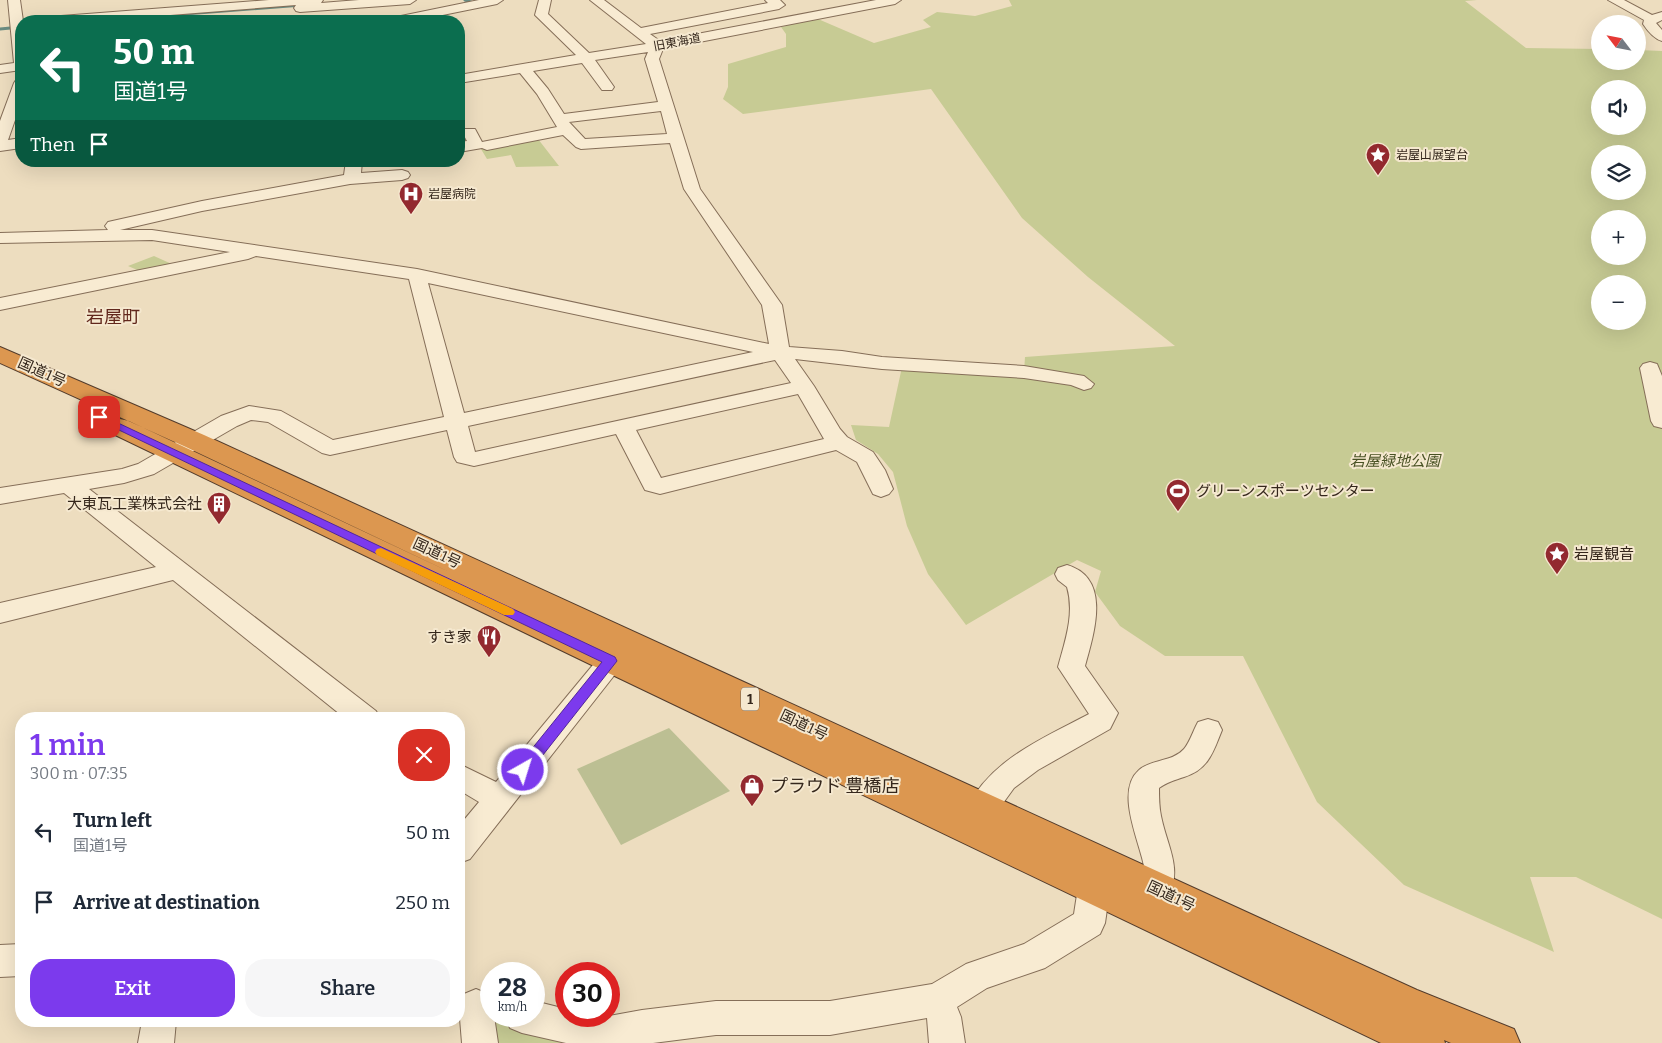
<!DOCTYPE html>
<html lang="en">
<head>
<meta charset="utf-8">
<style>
  body { margin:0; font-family:Bitter,"Noto Sans JP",serif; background:#f6f6f7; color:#1f2937; height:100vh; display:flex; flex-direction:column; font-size:19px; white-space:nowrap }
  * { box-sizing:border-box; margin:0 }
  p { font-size:16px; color:#747a83 }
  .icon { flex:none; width:28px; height:28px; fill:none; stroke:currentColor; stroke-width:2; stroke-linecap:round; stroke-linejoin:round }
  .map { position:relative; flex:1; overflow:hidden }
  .sheet { position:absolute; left:15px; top:712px; width:450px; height:315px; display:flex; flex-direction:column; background:#fff; border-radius:20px; box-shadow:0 5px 20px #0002 }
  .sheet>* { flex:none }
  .banner { position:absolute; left:15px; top:15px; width:450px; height:152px; border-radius:20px; box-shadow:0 5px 20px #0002; background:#0b6e4f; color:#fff; overflow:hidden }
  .needle { width:32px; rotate:302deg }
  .tools { position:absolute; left:1591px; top:15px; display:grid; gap:10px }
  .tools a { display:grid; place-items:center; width:55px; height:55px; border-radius:50%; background:#fff; box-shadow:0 5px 20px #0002; font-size:25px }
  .speed { position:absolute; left:480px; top:962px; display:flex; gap:10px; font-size:25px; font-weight:700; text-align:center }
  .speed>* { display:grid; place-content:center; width:65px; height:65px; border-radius:50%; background:#fff; box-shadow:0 5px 20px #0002; line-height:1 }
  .speed small { font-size:12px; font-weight:400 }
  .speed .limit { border:8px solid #d22; background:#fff; color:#111 }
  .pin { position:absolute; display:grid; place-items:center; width:42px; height:42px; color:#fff; margin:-21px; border-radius:10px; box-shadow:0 2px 8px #0006 }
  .me { position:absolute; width:55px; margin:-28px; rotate:39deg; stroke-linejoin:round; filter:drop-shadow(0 0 4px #0008) }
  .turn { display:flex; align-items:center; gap:18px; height:105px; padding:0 15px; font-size:22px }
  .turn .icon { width:65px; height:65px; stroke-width:2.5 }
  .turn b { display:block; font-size:35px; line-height:42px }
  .then { display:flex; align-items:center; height:48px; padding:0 15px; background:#0003; gap:10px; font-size:19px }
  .round { display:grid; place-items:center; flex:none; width:52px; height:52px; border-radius:20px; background:#f6f6f7 }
  .headline { display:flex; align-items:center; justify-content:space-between; height:85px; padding:0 15px }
  h1 { font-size:30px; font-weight:600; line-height:38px; color:#7c3aed }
  .cta { display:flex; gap:10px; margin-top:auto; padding:10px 15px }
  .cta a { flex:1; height:58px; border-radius:20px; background:#7c3aed; color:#fff; font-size:20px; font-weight:600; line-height:58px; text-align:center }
  .cta a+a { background:#f6f6f7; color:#1f2937 }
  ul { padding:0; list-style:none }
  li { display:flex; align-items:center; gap:15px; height:70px; padding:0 15px }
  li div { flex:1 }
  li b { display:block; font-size:19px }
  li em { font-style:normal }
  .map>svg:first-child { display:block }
  .green { fill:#c7cb94; fill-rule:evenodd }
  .cemetery { fill:#bcbf93 }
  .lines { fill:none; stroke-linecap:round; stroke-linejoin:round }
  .stream { stroke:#6a8c82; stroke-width:3 }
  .minor-casing { stroke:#856e58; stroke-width:2 }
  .highway-casing { stroke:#533c2c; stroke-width:2 }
  .minor { fill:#f8ebd2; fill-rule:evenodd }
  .highway { fill:#dc9750; fill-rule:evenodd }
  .route { fill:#7c3aed; stroke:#51269a }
  .slow { fill:#f59e0b }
  .labels { text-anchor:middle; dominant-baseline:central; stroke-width:4; stroke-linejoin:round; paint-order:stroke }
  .far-street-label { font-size:12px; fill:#35271c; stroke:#f5e8cf }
  .far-poi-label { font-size:12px; fill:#35271c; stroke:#f5e8cf; text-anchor:start }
  .shield { fill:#f5e8cf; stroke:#6f6152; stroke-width:1 }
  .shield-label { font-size:14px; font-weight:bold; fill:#35271c }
  .street-label { font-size:15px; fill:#35271c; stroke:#f5e8cf }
  .park-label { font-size:15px; font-style:italic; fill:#485123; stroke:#f5e8cf }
  .poi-label { font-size:15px; fill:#35271c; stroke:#f5e8cf; text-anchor:start }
  .quarter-label { font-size:18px; fill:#61271c; stroke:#f5e8cf }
  .near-poi-label { font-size:18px; fill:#35271c; stroke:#f5e8cf; text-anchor:start }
</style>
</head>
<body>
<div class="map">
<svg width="1662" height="1043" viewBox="0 0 1662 1043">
  <rect width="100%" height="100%" fill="#edddbf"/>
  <path class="green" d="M1009,0H1477L1465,1L1526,48L1600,49V61H1638V50L1662,51V919L1576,877H1530L1554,952L1404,885L1317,802L1243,656H1165L1120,626L1095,592L1101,571L1077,560L966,625L928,574L907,526L893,472L878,454L856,440L851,425L889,427L902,367L1024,372L1025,357L1175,346L1088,277L1022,218L931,89L743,114L723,99L728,87V64L786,47V34L781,27L786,26V24L813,19H818L874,43L931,27L923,20L937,12L975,16L1012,6ZM1600,89H1638V126H1600ZM1600,154H1638V191H1600ZM1600,219H1638V256H1600ZM1600,284H1638V321H1600Z
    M538,139L559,166L516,167L511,155L487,159L481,149Z
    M154,256L174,265L142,272L128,266Z
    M486,1017L593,1043H490Z"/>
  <path class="cemetery" d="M669,728L730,791L621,845L577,769Z"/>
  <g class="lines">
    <path class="stream" d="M465,0L471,2
      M94,21L302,5
      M0,29L21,27"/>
    <defs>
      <path id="minor" d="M8,0H20L23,21H21V70L0,73V65L14,63Z
        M269,0H323L321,3L359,0H416L410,4L300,12L296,11L294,8L296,5L94,21H42L48,17Z
        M479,0H503L497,4L413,21H390L396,17Z
        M539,0H551L548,14L589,53L646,44L590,0H604L641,28L768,3L765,0H780L785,5L779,9L650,34L660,41L876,0H901L895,4L663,49L659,59L700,189L782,305L789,347L842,351L882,357L1024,366L1084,376L1094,384L1091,388L1084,390L1071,385L1024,378L882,369L795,359L814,386L840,429L847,437L873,452L885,470L893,489L889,494L881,497L873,494L857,462L836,450L660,494L645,490L616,434L474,466L457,462L454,457L447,430L330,455L322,453L268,422L251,420L237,426L154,474L124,483L89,489L376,711L380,719H346L173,580L0,623V603L156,567L64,493L0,504V488L122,469L138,464L221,416L249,406L281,411L333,440L444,417L409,279L256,256L248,259L0,310V298L230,252L152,240L0,243V233L108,230L105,226L108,222L202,201L344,175L346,161H362L361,173L402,170L408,172L410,175L408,178L402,180L350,184L202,211L120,230H152L417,269L769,344L762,305L684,189L670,143L581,149L576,147L563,135L487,150L482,148L459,152V142L467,141L462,132L465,129H475L482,142L557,127L537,94L520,73L459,83V75L576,55L535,15ZM648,52L645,59L658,102L564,114L548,89L533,71L582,63L602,90H612L614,87L595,60ZM661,111L667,134L585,139L569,122ZM428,283L753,352L464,413ZM775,360L791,383L475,452L468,426ZM798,394L824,439L661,478L636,430Z
        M1608,0H1624L1652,15L1662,12V20L1656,23L1662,30V41C1654,39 1647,30 1643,24L1644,20Z
        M21,79V103L8,140L21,138V148L0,151V121L14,83L16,80Z
        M1650,362L1657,364L1662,376V428L1654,426L1651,421L1640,368L1643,364Z
        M1067,565C1112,578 1094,633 1085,666L1118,713L1110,729L1038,770L1014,788L993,817L982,821L971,817L967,808C991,759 1044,738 1089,714L1058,667C1065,641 1075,614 1067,587L1058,580L1055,574L1058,568Z
        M611,651L620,654L624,661L620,668L470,859L459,863V826L479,802L459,790V764L496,782L602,654Z
        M1208,719L1218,722L1222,730C1213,752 1209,769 1184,777C1175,780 1167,782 1159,788C1159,797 1159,807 1161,816C1167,847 1183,867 1168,899L1157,903L1146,899C1138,882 1146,880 1144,866C1139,840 1115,791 1139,770C1151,759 1173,762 1184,749C1190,742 1193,731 1198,722Z
        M1094,874L1105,878L1110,888L1105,923L1100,934L1045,968L987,988L957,1007L961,1017L965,1043H929L927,1018L830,1035H716L653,1043H566L522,1033L510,1028L505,1016H534V1001L566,1009V1016H609L642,1010L716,1001H830L932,984L966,964L1024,944L1074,914L1078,888L1083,878Z
        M21,944V976L0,977V945Z
        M476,989L488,994L491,1001V1016H494L498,1043H462L459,1006L464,994Z
        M142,1021H176L174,1043H138Z"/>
      <path id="highway" d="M0,347L204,435L1417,990L1514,1029L1520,1043H1451L1444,1040L1445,1043H1381L600,669L111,433L107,427L111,421L120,419L129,421L456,575L186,447L0,363Z"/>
    </defs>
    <use href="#minor" class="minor-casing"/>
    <use href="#highway" class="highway-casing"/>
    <use href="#minor" class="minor"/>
    <use href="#highway" class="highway"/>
  </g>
  <path class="route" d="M99,414L615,657L617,661L528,774L523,776L518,774L516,770L518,766L602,662L96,419L94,417L96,415Z"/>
  <path class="slow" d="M381,548L513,609L515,612L513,615H504L377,555L375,552L377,549Z"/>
  <defs>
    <symbol id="sight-pin" viewBox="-11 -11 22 30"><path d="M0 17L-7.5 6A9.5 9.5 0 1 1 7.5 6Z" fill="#93292f" stroke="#f5e8cf"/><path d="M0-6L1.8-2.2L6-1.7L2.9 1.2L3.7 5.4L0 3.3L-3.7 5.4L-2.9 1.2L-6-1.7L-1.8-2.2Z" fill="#fff"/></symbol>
    <symbol id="hospital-pin" viewBox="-11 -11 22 30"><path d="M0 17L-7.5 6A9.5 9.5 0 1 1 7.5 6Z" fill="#93292f" stroke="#f5e8cf"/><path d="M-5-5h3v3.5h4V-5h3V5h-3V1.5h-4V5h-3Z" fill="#fff"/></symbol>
    <symbol id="stadium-pin" viewBox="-11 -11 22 30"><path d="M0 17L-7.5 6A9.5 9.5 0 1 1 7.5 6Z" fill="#93292f" stroke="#f5e8cf"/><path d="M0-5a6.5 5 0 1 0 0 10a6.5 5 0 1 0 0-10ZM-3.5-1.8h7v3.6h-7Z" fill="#fff"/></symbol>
    <symbol id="building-pin" viewBox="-11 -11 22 30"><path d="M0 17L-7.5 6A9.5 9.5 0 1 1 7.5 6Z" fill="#93292f" stroke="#f5e8cf"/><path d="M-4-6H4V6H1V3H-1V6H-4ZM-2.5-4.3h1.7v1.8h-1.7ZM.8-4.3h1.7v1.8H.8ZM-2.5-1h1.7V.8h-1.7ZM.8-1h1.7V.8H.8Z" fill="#fff"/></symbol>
    <symbol id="restaurant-pin" viewBox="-11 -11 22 30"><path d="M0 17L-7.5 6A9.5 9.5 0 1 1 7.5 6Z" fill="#93292f" stroke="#f5e8cf"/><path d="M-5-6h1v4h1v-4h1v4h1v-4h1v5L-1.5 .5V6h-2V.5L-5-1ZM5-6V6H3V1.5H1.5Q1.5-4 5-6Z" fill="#fff"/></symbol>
    <symbol id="shop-pin" viewBox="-11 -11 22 30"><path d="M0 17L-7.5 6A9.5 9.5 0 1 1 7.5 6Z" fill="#93292f" stroke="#f5e8cf"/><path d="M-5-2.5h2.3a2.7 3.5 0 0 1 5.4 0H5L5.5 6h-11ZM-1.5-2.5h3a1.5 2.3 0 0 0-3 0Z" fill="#fff"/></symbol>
  </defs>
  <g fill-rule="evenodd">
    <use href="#sight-pin" x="1364" y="141" width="28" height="38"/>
    <use href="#hospital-pin" x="397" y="180" width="28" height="38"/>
    <use href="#stadium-pin" x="1164" y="477" width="28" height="38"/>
    <use href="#building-pin" x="205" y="490" width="28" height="38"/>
    <use href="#sight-pin" x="1543" y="540" width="28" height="38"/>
    <use href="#restaurant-pin" x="475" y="623" width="28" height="38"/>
    <use href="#shop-pin" x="738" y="772" width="28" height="38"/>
  </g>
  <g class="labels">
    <g class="far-street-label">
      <text transform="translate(677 42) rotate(-11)">旧東海道</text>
    </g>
    <g class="far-poi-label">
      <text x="1396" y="155">岩屋山展望台</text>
      <text x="428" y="194">岩屋病院</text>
    </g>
    <rect class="shield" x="741" y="687.5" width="18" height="23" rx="4"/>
    <g class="shield-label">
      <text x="750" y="699">1</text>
    </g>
    <g class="street-label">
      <text transform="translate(42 372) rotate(24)">国道1号</text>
      <text transform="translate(437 553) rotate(25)">国道1号</text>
      <text transform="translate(804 725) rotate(25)">国道1号</text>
      <text transform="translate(1171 896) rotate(25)">国道1号</text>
    </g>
    <g class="park-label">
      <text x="1395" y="461">岩屋緑地公園</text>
    </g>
    <g class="poi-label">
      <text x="1196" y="491">グリーンスポーツセンター</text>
      <text x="202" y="504" text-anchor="end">大東瓦工業株式会社</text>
      <text x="1574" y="554">岩屋観音</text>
      <text x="472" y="637" text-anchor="end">すき家</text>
    </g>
    <g class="quarter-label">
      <text x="113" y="317">岩屋町</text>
    </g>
    <g class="near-poi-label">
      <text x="770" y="786">プラウド 豊橋店</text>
    </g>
  </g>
</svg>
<div class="tools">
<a><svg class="needle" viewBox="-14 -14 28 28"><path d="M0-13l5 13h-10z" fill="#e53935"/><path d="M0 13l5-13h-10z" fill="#747a83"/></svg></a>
<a><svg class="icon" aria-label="sound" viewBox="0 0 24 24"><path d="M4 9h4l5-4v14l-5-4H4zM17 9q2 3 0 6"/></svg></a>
<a><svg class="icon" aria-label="layers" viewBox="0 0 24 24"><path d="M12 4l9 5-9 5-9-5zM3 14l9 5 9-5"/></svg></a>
<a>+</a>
<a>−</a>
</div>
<div class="speed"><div>28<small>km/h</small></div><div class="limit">30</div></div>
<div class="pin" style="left:99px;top:417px;background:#d93025"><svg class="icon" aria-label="arrive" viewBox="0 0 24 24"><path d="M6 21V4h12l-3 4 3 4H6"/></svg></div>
<svg class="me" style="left:523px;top:770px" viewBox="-20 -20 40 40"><circle r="17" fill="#7c3aed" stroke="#fff" stroke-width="3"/><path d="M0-11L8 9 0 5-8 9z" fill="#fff"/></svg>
<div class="banner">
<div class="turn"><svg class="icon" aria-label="left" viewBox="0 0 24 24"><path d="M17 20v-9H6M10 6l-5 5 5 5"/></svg><div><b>50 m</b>国道1号</div></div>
<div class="then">Then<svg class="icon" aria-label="arrive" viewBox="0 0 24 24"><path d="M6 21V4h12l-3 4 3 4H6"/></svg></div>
</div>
<section class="sheet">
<div class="headline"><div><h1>1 min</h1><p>300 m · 07:35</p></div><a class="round" style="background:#d93025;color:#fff"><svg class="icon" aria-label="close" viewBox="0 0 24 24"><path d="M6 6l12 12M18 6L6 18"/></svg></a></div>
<ul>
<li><svg class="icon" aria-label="left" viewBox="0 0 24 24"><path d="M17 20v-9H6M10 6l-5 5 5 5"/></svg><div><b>Turn left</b><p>国道1号</p></div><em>50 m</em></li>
<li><svg class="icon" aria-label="arrive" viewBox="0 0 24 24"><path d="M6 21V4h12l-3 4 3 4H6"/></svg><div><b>Arrive at destination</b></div><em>250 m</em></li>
</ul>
<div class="cta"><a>Exit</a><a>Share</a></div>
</section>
</div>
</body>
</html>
